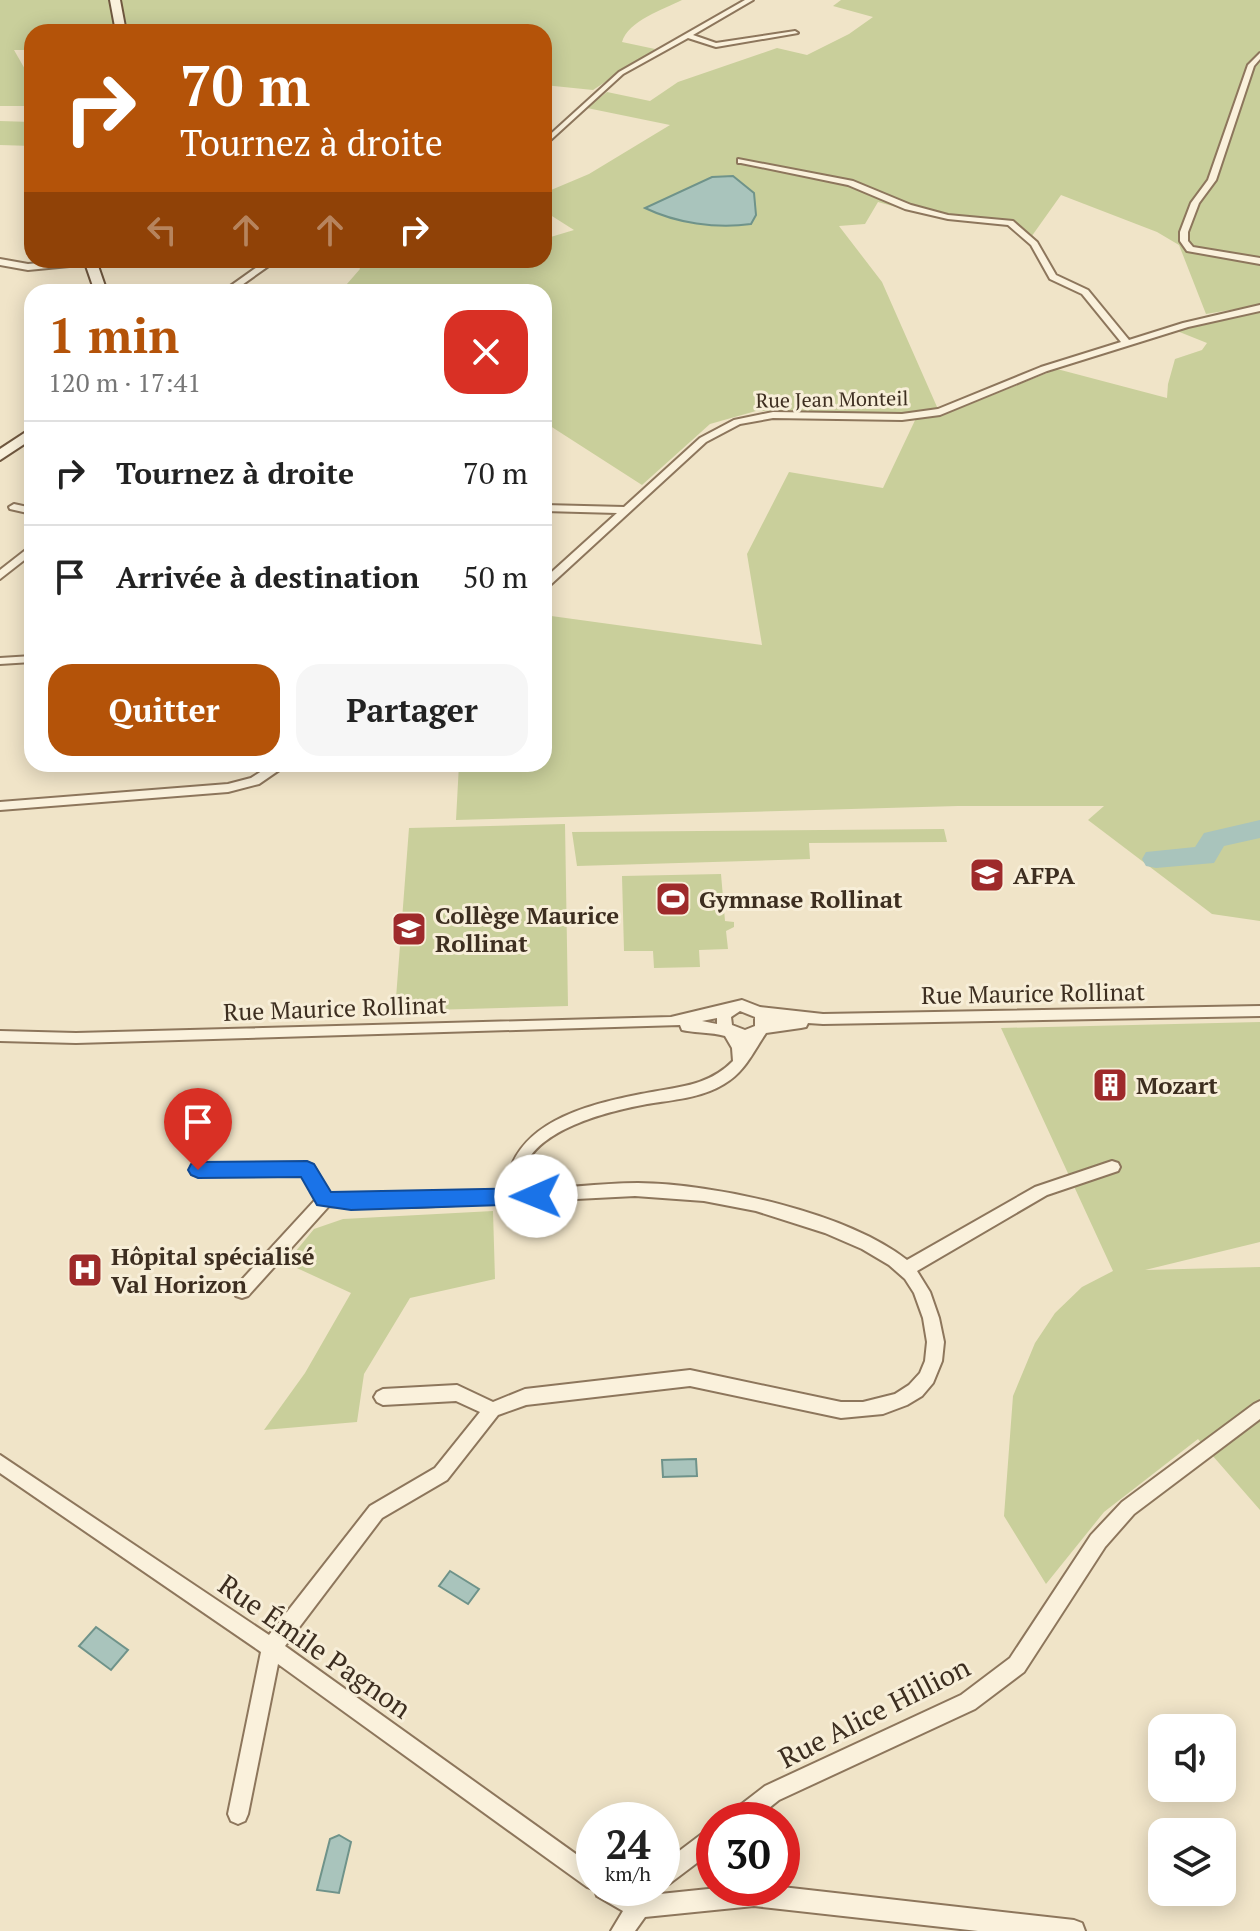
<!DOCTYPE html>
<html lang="fr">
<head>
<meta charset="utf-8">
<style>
  body { margin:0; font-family:"PT Serif",serif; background:#f6f6f6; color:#222; height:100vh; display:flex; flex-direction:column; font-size:30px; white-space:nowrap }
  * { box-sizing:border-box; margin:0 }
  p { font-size:26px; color:#767676 }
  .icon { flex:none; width:44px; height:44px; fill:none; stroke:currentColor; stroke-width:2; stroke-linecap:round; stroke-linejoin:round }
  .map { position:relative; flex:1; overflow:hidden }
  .drawer { position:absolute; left:24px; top:284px; width:528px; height:488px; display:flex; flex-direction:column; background:#fff; border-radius:24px; box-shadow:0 4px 20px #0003 }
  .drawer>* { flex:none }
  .top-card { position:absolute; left:24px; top:24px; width:528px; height:244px; border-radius:24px; box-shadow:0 4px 20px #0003; background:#b45309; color:#fff; overflow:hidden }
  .fabs { position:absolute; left:1148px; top:1714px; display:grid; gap:16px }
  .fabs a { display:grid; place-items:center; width:88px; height:88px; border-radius:16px; background:#fff; box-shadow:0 4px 20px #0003; font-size:40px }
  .speed { position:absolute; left:576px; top:1802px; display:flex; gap:16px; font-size:40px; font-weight:700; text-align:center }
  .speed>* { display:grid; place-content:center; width:104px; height:104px; border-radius:50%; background:#fff; box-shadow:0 4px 20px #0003; line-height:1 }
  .speed small { font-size:20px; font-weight:400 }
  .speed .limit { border:12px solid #d22; background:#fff; color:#111 }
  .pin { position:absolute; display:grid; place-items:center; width:68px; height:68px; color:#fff; margin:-82px -34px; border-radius:50% 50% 50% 0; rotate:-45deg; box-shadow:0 0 8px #0007 }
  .pin .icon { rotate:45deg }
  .me { position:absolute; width:88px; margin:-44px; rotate:269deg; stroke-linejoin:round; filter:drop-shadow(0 0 6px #0008) }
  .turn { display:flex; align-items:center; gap:28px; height:168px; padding:0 24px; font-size:36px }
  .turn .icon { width:104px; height:104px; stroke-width:2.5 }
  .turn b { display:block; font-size:56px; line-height:68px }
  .lanes { display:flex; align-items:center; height:76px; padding:0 24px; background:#0003; justify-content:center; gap:40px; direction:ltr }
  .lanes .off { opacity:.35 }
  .round { display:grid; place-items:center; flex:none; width:84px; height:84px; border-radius:24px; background:#f6f6f6 }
  .head { display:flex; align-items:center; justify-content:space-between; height:136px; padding:0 24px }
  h1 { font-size:48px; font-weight:700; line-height:60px; color:#b45309 }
  .cta { display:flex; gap:16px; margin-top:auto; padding:16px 24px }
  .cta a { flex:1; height:92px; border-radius:24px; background:#b45309; color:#fff; font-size:32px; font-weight:700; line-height:92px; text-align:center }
  .cta a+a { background:#f6f6f6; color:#222 }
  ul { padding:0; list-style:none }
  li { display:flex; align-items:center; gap:24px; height:104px; padding:0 24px; border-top:2px solid #e0e0e0 }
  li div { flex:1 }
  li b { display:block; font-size:30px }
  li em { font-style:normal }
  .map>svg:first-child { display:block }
  .green { fill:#c9cf9b; fill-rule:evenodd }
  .water { fill:#a9c4bc; stroke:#6f938a; stroke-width:2 }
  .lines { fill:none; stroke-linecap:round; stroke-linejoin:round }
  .river { fill:#a9c4bc; fill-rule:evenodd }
  .street-casing { stroke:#8d765c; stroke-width:4 }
  .secondary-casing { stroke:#6f573f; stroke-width:4 }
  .street { fill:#faf1dc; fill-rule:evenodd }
  .secondary { fill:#faf1dc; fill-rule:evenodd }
  .route { fill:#1a73e8; stroke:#114b97; stroke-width:2 }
  .labels { text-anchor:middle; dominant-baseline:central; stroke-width:6; stroke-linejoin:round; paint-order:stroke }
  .far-street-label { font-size:20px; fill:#3d2e20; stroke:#f7eed8 }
  .poi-label { font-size:24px; font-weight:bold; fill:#3d2e20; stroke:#f7eed8; text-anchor:start }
  .street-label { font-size:24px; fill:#3d2e20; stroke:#f7eed8 }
  .near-street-label { font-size:28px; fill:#3d2e20; stroke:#f7eed8 }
</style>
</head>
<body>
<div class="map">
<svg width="1260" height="1931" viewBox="0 0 1260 1931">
  <rect width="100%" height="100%" fill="#f0e4c8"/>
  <path class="green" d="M0,0H682C664,9 628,21 622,42L655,49L593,90L544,85V32H32V50H14L26,71L32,75V106H0Z
    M841,0H1260V921L1212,914L1088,820L1104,806H958L456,820L459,764H544V615L762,645L747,554L789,472L883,488L918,414L756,411L710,424L642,485L544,422V292H340L360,269L356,260H544V239L574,230L544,211V193L589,174L670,125L587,108L607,92L650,101L678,82L777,48L807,55L849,34L873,17L833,6ZM1061,195L1157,232L1179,245L1206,314L1248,307L1257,313L1177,331L1207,343L1202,350L1175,359L1168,384L1167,398L1057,369L941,416L882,282L839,226L865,224L878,202L918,213L1004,224L1029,240Z
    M0,121L32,122V146L0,145Z
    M565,824L568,1006L395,1011L409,828Z
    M944,829L947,842L809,843L810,859L577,866L572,832Z
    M721,874L725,921L734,922V927L726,931L728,949L699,950L700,967L654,968L653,951H624L622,876Z
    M1260,1022V1242L1145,1270L1260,1267V1510L1198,1439L1104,1512L1046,1584L1004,1516L1013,1396L1035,1343L1055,1313L1082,1287L1113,1271L1001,1028Z
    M493,1211L495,1279L410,1298L364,1374L357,1422L264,1430L305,1373L351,1293L286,1263L314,1229L343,1219Z"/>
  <path class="water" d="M733,176L754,193L756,215L751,224C716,229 676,223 645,208L712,177Z
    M696,1459L697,1476L663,1477L662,1460Z
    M450,1571L479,1589L468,1604L439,1586Z
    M96,1627L128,1650L111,1670L79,1646Z
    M339,1835L351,1842L339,1893L317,1890L330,1839Z"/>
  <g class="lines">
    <path class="river" d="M1260,820V838L1224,846L1214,863L1156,868L1146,866L1142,859L1146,852L1195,847L1204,833Z"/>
    <defs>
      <path id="street" d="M745,0H753L693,35L716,43L795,31L798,33L716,47L688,38L623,74L544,146V140L619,72Z
        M1260,53V59L1254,66L1216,180L1199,203L1188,232V241L1193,247L1260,258V264L1187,251L1180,241V232L1191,203L1208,180L1248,65Z
        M738,159L853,181L911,205L948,215L1013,221L1037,242L1056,275L1088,290L1129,340L1183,323L1260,305V311L1188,327L1047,371L940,415L902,420L773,418L740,424L706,442L548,587L544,588V579L617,513L544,511V505L624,507L700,438L734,420L773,412L902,414L938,409L1041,367L1121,342L1082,294L1050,279L1031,245L1008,225L948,219L905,209L848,185L741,163H738Z
        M0,259L28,264L74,260L94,261L90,264L28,270L0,265Z
        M267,260H277L232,292H222Z
        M14,504L32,508V514L10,509L9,507Z
        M32,545V554L0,579V570Z
        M32,656V662L0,664V658Z
        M273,764H288L259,784L228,792L0,810V802L228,784L251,778Z
        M742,1000L760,1007L823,1014L1260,1006V1016L823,1024L808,1023L806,1027L801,1028L766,1033C753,1052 745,1072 724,1084C701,1098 673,1100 647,1104C610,1111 543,1127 525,1165C522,1173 522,1182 521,1190C560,1189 599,1183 638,1183C715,1184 846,1212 907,1260L1035,1187L1112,1161L1118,1163L1120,1167L1118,1171L1047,1195L917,1271L930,1292L939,1318L944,1342L942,1361L933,1383L922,1396L907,1405L883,1414L841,1418L690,1386L526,1405L498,1415L447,1480L382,1518L285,1646L594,1867V1888H625L635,1894L639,1888H662V1864L707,1830L714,1827V1850L669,1884L662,1887L660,1894L718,1888L782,1887L1074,1920L1082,1923L1085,1931H978L754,1906L645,1917L635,1931H611L623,1911L597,1896L595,1890L587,1887L278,1664L248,1814L245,1821L238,1824L231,1821L228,1814L261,1652L0,1473V1455L269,1635L370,1506L435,1468L480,1412L456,1401L383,1405L377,1402L374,1397L377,1392L383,1389L457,1385L493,1402L525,1389L690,1370L841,1402H863L895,1394L909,1385L920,1373L925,1361L927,1342L923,1318L914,1293L905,1279L889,1265L862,1249L825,1233L756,1211L704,1201L635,1196L416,1207L329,1206L248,1296L242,1298L236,1296L234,1291L236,1286L316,1199L303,1175L198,1176L192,1174L190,1170L192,1166L307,1163L313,1165L330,1194L416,1195L506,1190C511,1123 586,1105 641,1094C675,1087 708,1087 733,1061L732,1048L725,1036C711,1032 696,1033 682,1030L680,1025L76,1043L0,1041V1031L76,1033L671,1017ZM740,1011L755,1017V1026L745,1030L732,1025L731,1017ZM717,1018V1024L702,1021Z
        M1260,1401V1419L1134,1514L1105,1547L1024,1672L975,1709L779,1800L754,1820H727L730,1813L765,1786L961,1695L1010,1658L1091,1535L1122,1502L1254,1404Z"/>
      <path id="secondary" d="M110,0H120L126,32H116Z
        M84,260H96L107,292H95Z
        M32,428V439L0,460V449Z"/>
    </defs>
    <use href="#street" class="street-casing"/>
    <use href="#secondary" class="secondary-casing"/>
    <use href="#street" class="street"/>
    <use href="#secondary" class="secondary"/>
  </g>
  <path class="route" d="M307,1161L314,1164L331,1192L536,1188L543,1190L546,1196L543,1202L536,1204L351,1210L317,1205L301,1177L198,1178L191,1175L188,1170L191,1164L198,1162Z"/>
  <defs>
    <symbol id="university-square" viewBox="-11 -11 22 22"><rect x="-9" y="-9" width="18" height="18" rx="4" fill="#9e2a2b" stroke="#f7eed8"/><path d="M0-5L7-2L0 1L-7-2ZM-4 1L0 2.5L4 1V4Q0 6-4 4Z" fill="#fff"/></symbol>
    <symbol id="stadium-square" viewBox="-11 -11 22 22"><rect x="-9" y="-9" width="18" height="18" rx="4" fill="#9e2a2b" stroke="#f7eed8"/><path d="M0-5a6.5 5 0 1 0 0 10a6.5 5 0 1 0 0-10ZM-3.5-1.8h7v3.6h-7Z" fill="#fff"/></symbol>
    <symbol id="school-square" viewBox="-11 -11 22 22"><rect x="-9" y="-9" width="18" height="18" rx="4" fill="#9e2a2b" stroke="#f7eed8"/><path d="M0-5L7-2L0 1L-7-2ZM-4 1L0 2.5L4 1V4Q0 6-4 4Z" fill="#fff"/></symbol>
    <symbol id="building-square" viewBox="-11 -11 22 22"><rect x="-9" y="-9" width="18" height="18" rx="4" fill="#9e2a2b" stroke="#f7eed8"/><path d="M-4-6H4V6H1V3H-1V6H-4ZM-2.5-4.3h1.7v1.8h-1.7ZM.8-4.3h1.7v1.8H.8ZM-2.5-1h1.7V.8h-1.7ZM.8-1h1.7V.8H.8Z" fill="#fff"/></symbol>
    <symbol id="hospital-square" viewBox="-11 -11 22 22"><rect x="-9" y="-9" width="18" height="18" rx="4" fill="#9e2a2b" stroke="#f7eed8"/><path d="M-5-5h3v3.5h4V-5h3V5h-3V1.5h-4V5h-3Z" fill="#fff"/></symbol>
  </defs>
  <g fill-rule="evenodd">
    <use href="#university-square" x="967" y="855" width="40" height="40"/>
    <use href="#stadium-square" x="653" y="879" width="40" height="40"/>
    <use href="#school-square" x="389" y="909" width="40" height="40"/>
    <use href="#building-square" x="1090" y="1065" width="40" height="40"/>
    <use href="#hospital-square" x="65" y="1250" width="40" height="40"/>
  </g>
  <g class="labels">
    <g class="far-street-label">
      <text transform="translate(832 399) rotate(-1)">Rue Jean Monteil</text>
    </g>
    <g class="poi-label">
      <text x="1013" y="875">AFPA</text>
      <text x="699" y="899">Gymnase Rollinat</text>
      <text x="435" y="915">Collège Maurice<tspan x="435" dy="28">Rollinat</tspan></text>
      <text x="1136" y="1085">Mozart</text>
      <text x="111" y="1256">Hôpital spécialisé<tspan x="111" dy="28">Val Horizon</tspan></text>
    </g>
    <g class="street-label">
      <text transform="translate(1033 993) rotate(-1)">Rue Maurice Rollinat</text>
      <text transform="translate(335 1008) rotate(-2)">Rue Maurice Rollinat</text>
    </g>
    <g class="near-street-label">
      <text transform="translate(315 1646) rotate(35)">Rue Émile Pagnon</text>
      <text transform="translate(874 1712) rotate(-27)">Rue Alice Hillion</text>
    </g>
  </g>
</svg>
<div class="fabs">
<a><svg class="icon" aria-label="sound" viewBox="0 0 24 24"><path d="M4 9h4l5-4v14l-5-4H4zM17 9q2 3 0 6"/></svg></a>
<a><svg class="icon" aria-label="layers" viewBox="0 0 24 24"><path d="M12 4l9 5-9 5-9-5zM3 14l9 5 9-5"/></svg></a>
</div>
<div class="speed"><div>24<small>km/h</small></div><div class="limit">30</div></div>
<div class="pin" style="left:198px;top:1170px;background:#d93025"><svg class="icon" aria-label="arrive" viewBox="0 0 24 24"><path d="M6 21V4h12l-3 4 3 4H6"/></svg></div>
<svg class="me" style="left:536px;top:1196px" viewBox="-20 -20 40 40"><circle r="19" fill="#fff"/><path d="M0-13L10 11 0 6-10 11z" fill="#1a73e8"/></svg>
<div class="top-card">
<div class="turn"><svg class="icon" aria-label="right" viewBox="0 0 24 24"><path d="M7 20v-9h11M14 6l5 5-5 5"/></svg><div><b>70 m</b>Tournez à droite</div></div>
<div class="lanes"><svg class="icon off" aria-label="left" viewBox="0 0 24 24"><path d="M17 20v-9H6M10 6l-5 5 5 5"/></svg><svg class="icon off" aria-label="ahead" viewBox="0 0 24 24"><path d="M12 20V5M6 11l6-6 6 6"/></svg><svg class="icon off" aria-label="ahead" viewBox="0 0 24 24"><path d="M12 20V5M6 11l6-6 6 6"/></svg><svg class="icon" aria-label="right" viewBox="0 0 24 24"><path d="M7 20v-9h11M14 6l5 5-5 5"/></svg></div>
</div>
<section class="drawer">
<div class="head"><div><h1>1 min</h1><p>120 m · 17:41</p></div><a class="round" style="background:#d93025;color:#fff"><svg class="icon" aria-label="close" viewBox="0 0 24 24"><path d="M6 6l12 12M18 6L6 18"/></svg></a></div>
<ul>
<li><svg class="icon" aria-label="right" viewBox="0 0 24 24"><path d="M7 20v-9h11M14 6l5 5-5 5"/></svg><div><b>Tournez à droite</b></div><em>70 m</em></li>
<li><svg class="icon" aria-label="arrive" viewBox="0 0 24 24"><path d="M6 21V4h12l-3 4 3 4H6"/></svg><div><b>Arrivée à destination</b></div><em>50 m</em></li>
</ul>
<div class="cta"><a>Quitter</a><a>Partager</a></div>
</section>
</div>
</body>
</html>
